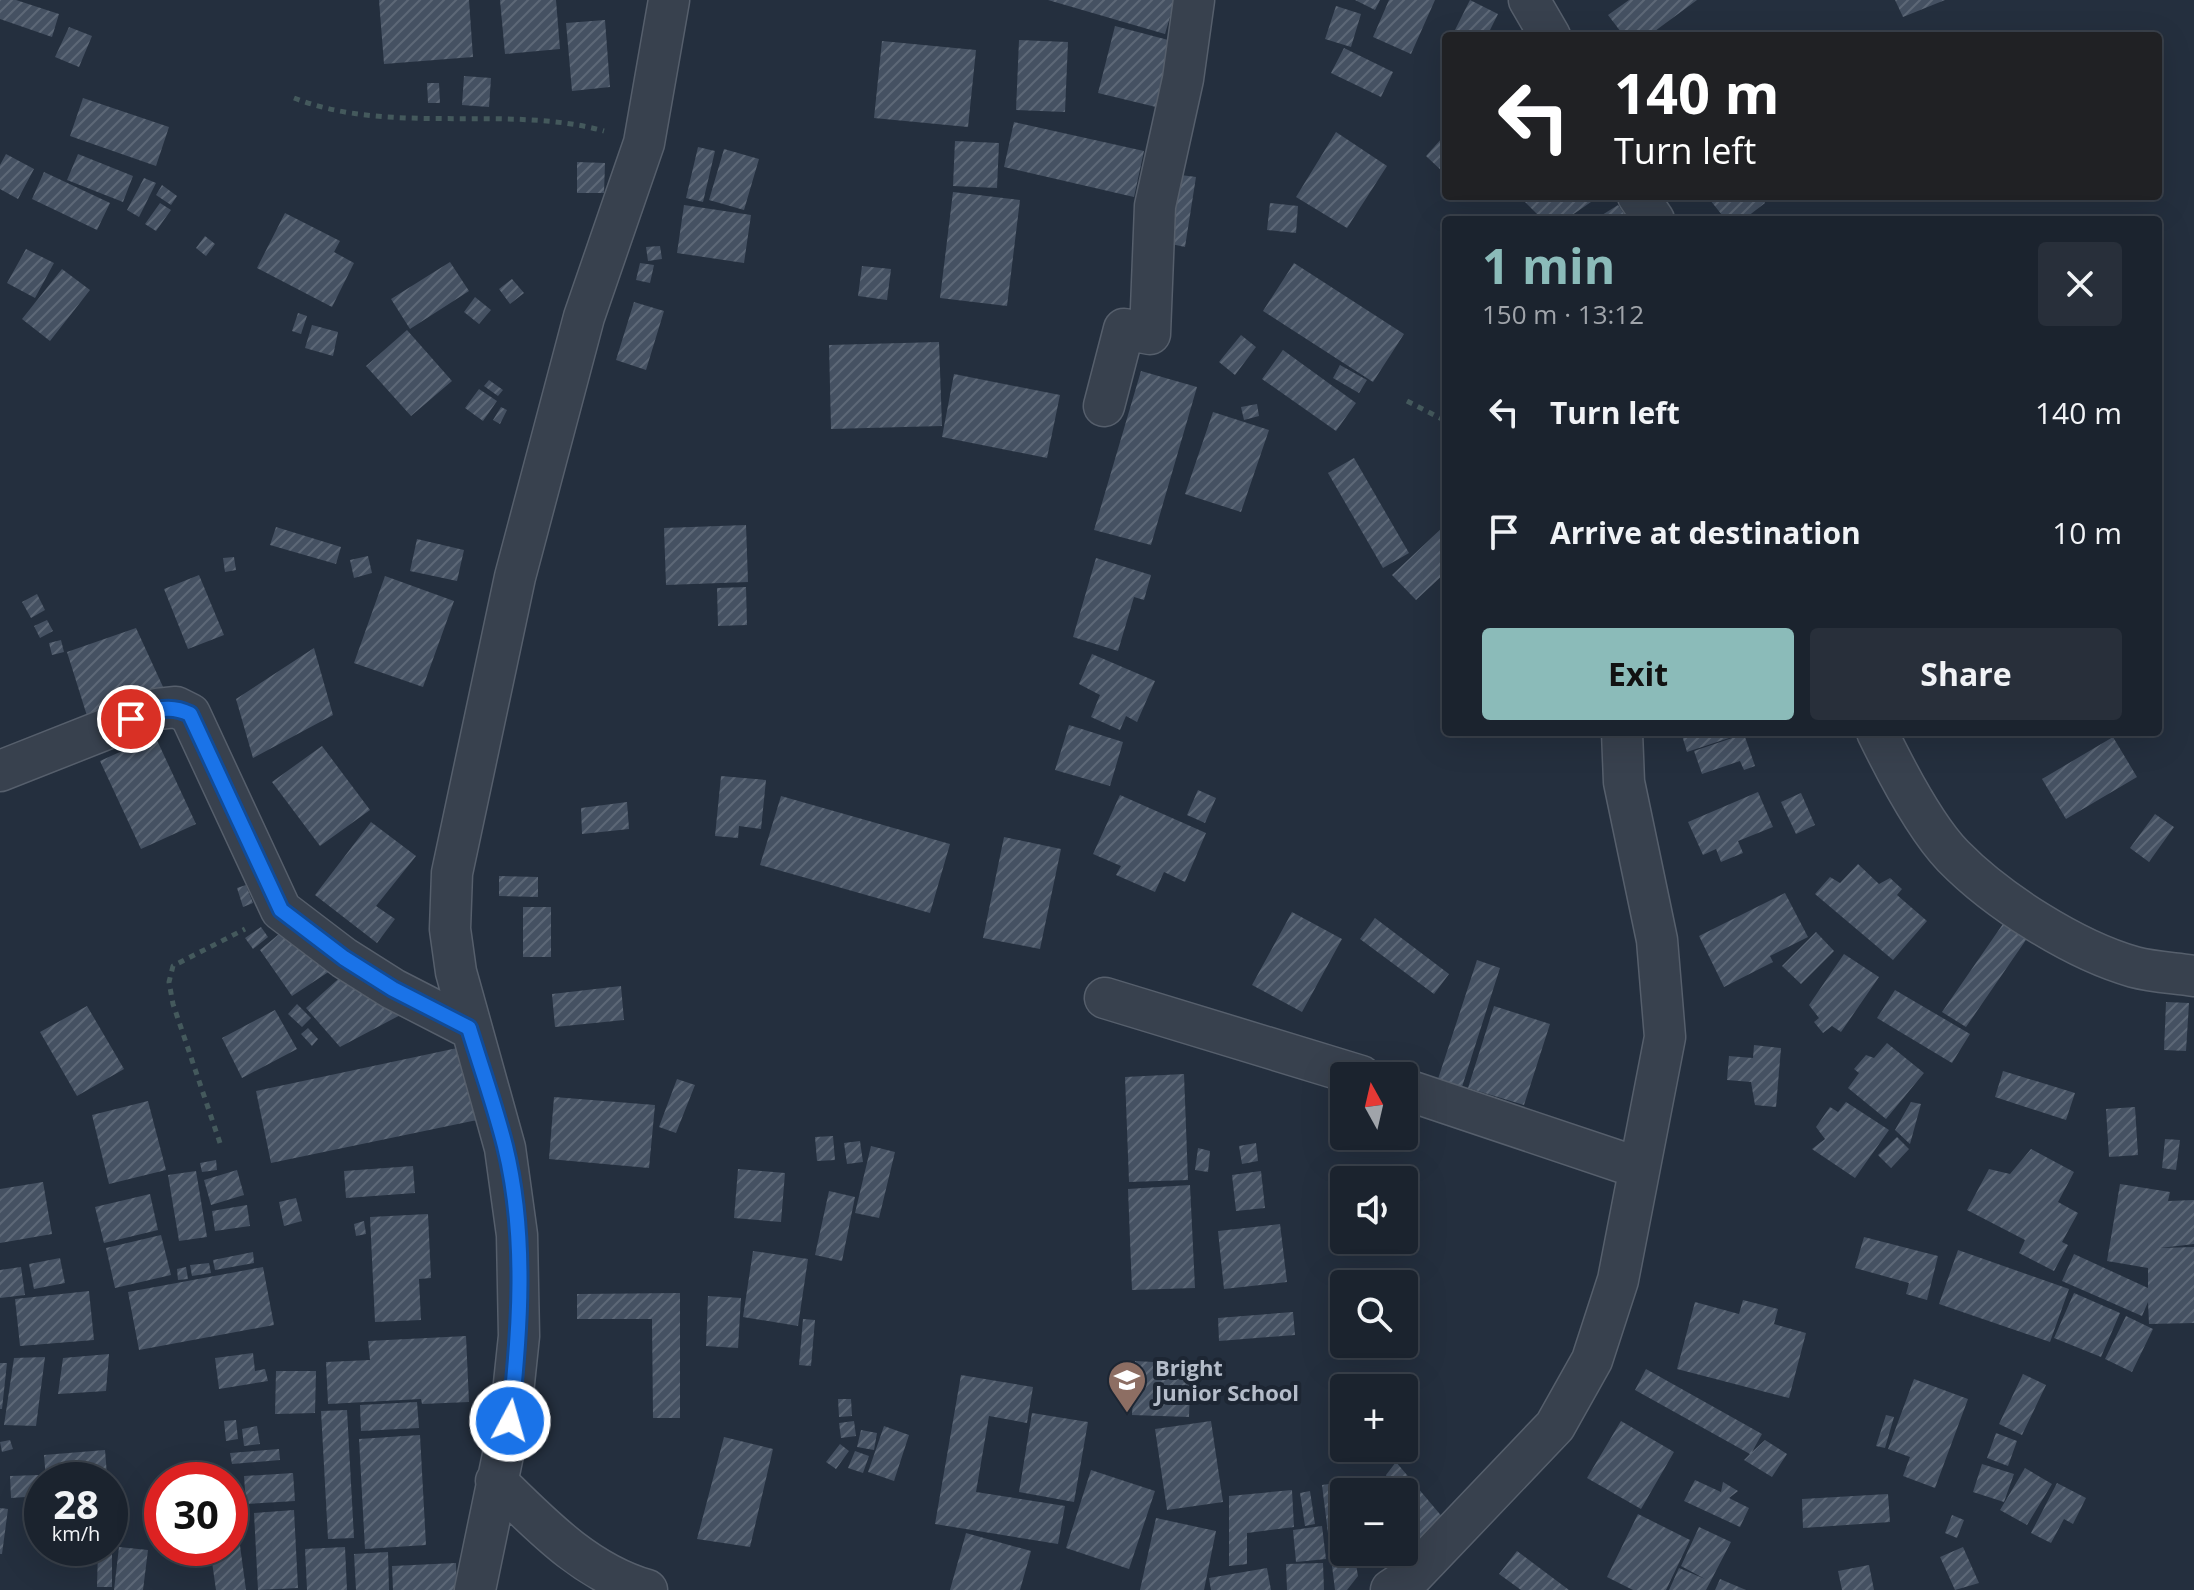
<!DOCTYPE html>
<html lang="en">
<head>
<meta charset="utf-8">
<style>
  body { margin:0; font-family:"Open Sans",sans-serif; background:#282f3a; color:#f1f3f6; height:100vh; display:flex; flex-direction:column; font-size:30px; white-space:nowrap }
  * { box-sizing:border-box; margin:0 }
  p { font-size:26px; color:#a0a4aa }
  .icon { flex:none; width:44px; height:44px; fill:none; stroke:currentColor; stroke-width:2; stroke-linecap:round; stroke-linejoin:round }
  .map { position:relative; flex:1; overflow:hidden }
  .drawer { position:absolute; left:1442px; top:216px; width:720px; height:520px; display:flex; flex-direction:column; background:#1b232e; border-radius:8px; box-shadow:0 8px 32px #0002,0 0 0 2px #39404a }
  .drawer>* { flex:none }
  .banner { position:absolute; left:1442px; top:32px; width:720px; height:168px; border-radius:8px; box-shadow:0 8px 32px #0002,0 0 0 2px #39404a; background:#202124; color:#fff; overflow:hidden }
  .needle { width:52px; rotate:352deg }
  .controls { position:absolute; left:1330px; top:1062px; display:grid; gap:16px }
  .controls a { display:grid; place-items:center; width:88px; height:88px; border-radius:8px; background:#1b232e; box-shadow:0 8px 32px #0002,0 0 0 2px #39404a; font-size:40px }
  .speed { position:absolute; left:24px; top:1462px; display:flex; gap:16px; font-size:40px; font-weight:700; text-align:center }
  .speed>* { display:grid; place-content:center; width:104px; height:104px; border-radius:50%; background:#1b232e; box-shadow:0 8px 32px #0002,0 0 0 2px #39404a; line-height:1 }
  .speed small { font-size:20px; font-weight:400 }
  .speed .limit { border:12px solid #d22; background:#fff; color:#111 }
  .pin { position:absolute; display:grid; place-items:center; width:68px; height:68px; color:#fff; margin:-34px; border:4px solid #fff; border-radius:50%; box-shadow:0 2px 8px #0007 }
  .me { position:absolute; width:88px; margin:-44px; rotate:6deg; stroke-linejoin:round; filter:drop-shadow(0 0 6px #0008) }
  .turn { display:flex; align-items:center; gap:28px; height:168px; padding:0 40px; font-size:36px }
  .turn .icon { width:104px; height:104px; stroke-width:2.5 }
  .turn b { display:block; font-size:56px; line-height:68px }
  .round { display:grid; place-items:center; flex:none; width:84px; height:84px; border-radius:8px; background:#282f3a }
  .head { display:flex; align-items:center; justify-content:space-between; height:136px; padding:0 40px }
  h1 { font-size:48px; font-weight:700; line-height:60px; color:#8bbbb9 }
  .cta { display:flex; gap:16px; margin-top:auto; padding:16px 40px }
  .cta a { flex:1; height:92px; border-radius:8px; background:#8bbbb9; color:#111; font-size:32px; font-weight:700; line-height:92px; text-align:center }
  .cta a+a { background:#282f3a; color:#f1f3f6 }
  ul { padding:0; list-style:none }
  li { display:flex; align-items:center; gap:24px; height:120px; padding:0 40px }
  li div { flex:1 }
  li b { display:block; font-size:30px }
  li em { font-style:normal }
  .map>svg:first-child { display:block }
  .building { fill:url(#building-hatch) }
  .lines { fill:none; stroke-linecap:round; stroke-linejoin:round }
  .minor-casing { stroke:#565f6c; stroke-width:43 }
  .path { stroke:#44595c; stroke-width:5; stroke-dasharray:6 6; stroke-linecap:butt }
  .minor { stroke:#38414e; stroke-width:40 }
  .route-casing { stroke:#114b97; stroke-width:20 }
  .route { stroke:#1a73e8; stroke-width:14 }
  .labels { text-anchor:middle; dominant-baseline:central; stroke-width:8; stroke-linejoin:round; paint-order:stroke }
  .poi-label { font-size:22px; font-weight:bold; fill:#b4bcc9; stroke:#1d2633; text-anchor:start }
</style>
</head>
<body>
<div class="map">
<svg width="2194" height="1590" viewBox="0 0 2194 1590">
  <defs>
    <pattern id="building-hatch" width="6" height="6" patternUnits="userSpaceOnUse" patternTransform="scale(2)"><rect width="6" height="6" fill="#455162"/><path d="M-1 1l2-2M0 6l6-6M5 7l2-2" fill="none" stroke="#5d6877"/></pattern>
  </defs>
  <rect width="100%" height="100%" fill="#242f3e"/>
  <path class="building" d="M0,0H16L59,14L52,37L0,19Z
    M379,0H469L473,57L384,64Z
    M500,0H556L560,49L505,54Z
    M1048,0H1175L1165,34Z
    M1355,0H1380L1375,10Z
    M1389,0H1435L1411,54L1373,37Z
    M1470,0L1498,14L1487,36H1452Z
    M1629,0H1697L1655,31L1659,36H1624L1608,15Z
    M1895,0H1945L1903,17Z
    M1336,6L1361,14L1351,47L1325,39Z
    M605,20L610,87L572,91L566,23Z
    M1115,26L1172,41L1156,107L1098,93Z
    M69,27L92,36L79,67L55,57Z
    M1019,40L1068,42L1065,112L1016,110Z
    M882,41L976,50L968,127L874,118Z
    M1344,48L1393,72L1381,97L1331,73Z
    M464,76L491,78L489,107L462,105Z
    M427,83H439L440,103H428Z
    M83,98L169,127L156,166L70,136Z
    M1014,122L1144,151L1134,197L1004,167Z
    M1336,132L1387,166L1347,228L1296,197Z
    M1443,137L1446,139L1444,173L1426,156Z
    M955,141L999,143L997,188L953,186Z
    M698,147L715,151L703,202L686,198Z
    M724,149L759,159L744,210L709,200Z
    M6,154L34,169L18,199L0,189V165Z
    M78,154L133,176L123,202L67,180Z
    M577,162L605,163L604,193H577Z
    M44,172L110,203L97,230L32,199Z
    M1173,174L1196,177L1185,247L1162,242Z
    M144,178L156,183L139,217L127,210Z
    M162,185L177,196L171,205L156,195Z
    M953,192L1020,200L1007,306L940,298Z
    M1519,196H1585L1591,202L1565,220H1543Z
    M1715,196H1760L1765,203L1743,220H1726L1710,200Z
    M160,203L171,210L156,231L145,224Z
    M1270,203L1298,206L1296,233L1267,230Z
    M684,205L751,215L744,263L677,253Z
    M1618,205L1628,220H1594Z
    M285,213L340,241L334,252L354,263L332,307L257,268Z
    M205,236L215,244L206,256L196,248Z
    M660,246L662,259L648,261L646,247Z
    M26,249L54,263L35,298L7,283Z
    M450,262L469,291L410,329L391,299Z
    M640,263L654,265L650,283L636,280Z
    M1294,263L1404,334L1373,382L1263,311Z
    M862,266L891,269L887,300L858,296Z
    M62,269L90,290L50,341L22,319Z
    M512,279L524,293L510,304L499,289Z
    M475,297L491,310L479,324L464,312Z
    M634,302L664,311L646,370L616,360Z
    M298,313L307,316L301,334L292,331Z
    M312,325L338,332L333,356L305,348Z
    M407,330L452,381L411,416L366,366Z
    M1241,335L1256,347L1235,375L1219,362Z
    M939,342L942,426L831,429L829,345Z
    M1283,350L1356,403L1336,431L1262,379Z
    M1340,365L1367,380L1359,393L1333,378Z
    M1141,371L1197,387L1151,545L1094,530Z
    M954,374L1060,395L1047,458L942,437Z
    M489,380L503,390L498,396L484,386Z
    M479,389L497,401L483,421L465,408Z
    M1257,404L1259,416L1244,420L1241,407Z
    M501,407L507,410L500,424L493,420Z
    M1213,412L1269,430L1241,512L1185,494Z
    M1354,458L1409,553L1383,568L1328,473Z
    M746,525L748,582L666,585L664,528Z
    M276,527L341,547L336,564L270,545Z
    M1443,527L1446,572L1416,600L1392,575Z
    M417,539L464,550L457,581L410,571Z
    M368,556L372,573L354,578L350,560Z
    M234,557L236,570L225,572L223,558Z
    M1096,558L1151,575L1144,600L1134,597L1118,651L1073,637Z
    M199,575L224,635L188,649L164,589Z
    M385,576L454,601L423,687L354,663Z
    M746,587L747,625L718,626L717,588Z
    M37,594L45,610L31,618L22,602Z
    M47,620L53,631L40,638L34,626Z
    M136,628L164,689L88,719L67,652Z
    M61,640L64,652L52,655L49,643Z
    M314,648L333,715L253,758L236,699Z
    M1092,654L1155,681L1137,722L1126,716L1120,730L1091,717L1100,695L1079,684Z
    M1069,725L1123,742L1110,786L1055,770Z
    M1681,732H1744V733L1687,752Z
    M1744,734L1755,766L1744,770L1740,761L1702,774L1694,751Z
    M155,736L196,824L141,849L100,761Z
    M2113,737L2137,777L2066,819L2042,779Z
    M322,746L370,810L320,846L272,782Z
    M721,776L766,780L761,829L739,826L738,838L715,836Z
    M1198,790L1216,798L1205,823L1187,815Z
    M1758,792L1773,827L1738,841L1743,853L1721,862L1716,849L1703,855L1688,822Z
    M1801,793L1815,825L1796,834L1781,802Z
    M1120,795L1206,833L1185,882L1164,872L1155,892L1116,875L1121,866L1093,854Z
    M781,796L950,844L930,913L760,865Z
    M627,802L629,829L582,834L581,808Z
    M2155,814L2174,827L2149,862L2130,848Z
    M371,822L416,856L376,906L395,919L377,943L315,895Z
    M1004,837L1061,849L1040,949L983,938Z
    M1858,864L1879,884L1890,878L1902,889L1897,895L1927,921L1893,960L1815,894L1830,877L1840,883Z
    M499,876L538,877V897L499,896Z
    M246,885L253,903L243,907L237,888Z
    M1785,893L1808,937L1770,956L1773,962L1724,987L1699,936Z
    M523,907H551V957H523Z
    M1292,912L1342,939L1302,1012L1252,985Z
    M1375,918L1449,974L1434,994L1360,939Z
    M2005,921L2028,937L1966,1027L1942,1012Z
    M291,924L330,971L292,996L260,950Z
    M261,927L268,937L253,949L245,938Z
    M1816,932L1834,951L1801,984L1782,966Z
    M1844,954L1879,977L1841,1032L1832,1026L1823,1033L1814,1022L1819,1018L1809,1005Z
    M1477,960L1500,968L1461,1090L1437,1082Z
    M345,973L406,1012L340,1047L306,1008Z
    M621,986L624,1020L555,1027L552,994Z
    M1895,990L1970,1034L1952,1063L1877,1018Z
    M2166,1002L2189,1003L2186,1051L2164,1050Z
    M297,1004L311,1018L302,1027L288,1014Z
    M87,1006L124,1069L77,1096L40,1032Z
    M1494,1006L1550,1024L1524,1105L1468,1088Z
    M275,1010L297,1049L242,1078L222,1038Z
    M308,1028L318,1039L312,1046L301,1034Z
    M1887,1043L1924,1073L1886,1119L1848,1088L1859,1073L1854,1069L1866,1055L1874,1058Z
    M1754,1045L1781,1048L1776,1107L1755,1105L1751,1082L1727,1080L1729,1056L1753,1058Z
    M462,1047L477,1120L271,1163L256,1091Z
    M2003,1071L2075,1093L2066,1120L1995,1097Z
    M1184,1074L1188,1180L1129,1182L1125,1077Z
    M677,1079L695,1085L676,1133L659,1127Z
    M554,1097L655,1105L649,1168L549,1159Z
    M148,1101L166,1170L109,1184L92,1115Z
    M1846,1102L1889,1130L1855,1178L1812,1149L1825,1139L1816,1127L1830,1107L1838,1112Z
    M1911,1102L1921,1104L1910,1144L1895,1130Z
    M2135,1107L2138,1155L2109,1157L2106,1109Z
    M833,1136L835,1160L817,1161L815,1137Z
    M1897,1137L1909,1149L1891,1168L1878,1155Z
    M2165,1139L2180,1140L2176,1170L2162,1168Z
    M860,1141L863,1162L847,1164L844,1143Z
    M1256,1143L1258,1161L1242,1164L1239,1146Z
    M871,1146L895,1152L879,1218L855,1213Z
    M1198,1148L1210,1151L1208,1172L1195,1170Z
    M2031,1149L2074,1172L2058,1202L2078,1213L2062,1242L2068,1245L2054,1271L2019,1253L2025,1240L1967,1210L1989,1169L2010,1174Z
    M216,1160L217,1170L202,1172L200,1163Z
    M413,1166L415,1193L346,1198L344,1171Z
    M738,1169L785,1173L781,1222L734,1218Z
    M237,1170L244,1195L211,1205L204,1180Z
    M196,1171L207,1237L179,1241L168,1175Z
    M1261,1171L1265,1208L1236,1211L1232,1175Z
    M43,1182L52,1234L0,1243V1189Z
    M2120,1184L2170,1192L2168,1201L2194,1200V1244L2160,1248L2194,1247V1323L2149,1324L2148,1302L2142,1316L2062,1281L2074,1254L2148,1288V1268L2107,1261Z
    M1190,1185L1195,1288L1132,1290L1128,1189Z
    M829,1191L855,1197L842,1261L815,1255Z
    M150,1194L158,1230L104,1243L95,1207Z
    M296,1198L302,1221L284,1226L279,1202Z
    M247,1205L250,1226L215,1231L212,1211Z
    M428,1214L431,1278L419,1279L421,1320L375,1322L370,1217Z
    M364,1221L366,1234L356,1236L354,1224Z
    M1280,1224L1287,1282L1224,1289L1218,1231Z
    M161,1235L171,1275L115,1288L106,1248Z
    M1864,1237L1938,1256L1927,1300L1906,1294L1909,1283L1855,1268Z
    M1958,1250L2069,1289L2050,1342L1939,1304Z
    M753,1251L808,1259L798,1326L743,1317Z
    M253,1252L254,1263L215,1270L213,1260Z
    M60,1258L65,1283L34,1289L29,1264Z
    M209,1263L211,1273L192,1276L190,1265Z
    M21,1267L25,1295L0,1298V1270Z
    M186,1267L188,1279L178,1280L177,1269Z
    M263,1267L274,1325L139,1350L128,1292Z
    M89,1291L94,1340L20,1346L15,1299Z
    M680,1293V1418H653L652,1319H577V1294Z
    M2074,1293L2120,1313L2101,1357L2054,1338Z
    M708,1296L741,1298L738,1348L706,1346Z
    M1743,1300L1778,1309L1774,1324L1806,1333L1789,1398L1677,1369L1695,1302L1739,1314Z
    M1293,1312L1295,1335L1219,1341L1218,1318Z
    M2126,1316L2153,1329L2132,1372L2105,1359Z
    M803,1319L815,1320L811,1366L799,1365Z
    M466,1336L469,1402L422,1404L421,1399L328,1404L326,1362L370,1360L368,1341Z
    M253,1353L255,1371L265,1369L268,1381L219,1389L215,1358Z
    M109,1354L106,1391L58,1394L63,1358Z
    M45,1357L36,1426L4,1425L14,1358Z
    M1135,1361L1191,1364L1189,1417L1132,1415Z
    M0,1363H7L2,1409H0Z
    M1646,1369L1762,1434L1752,1452L1765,1440L1787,1454L1772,1477L1744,1460L1750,1454L1635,1390Z
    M276,1371H316L315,1413L275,1414Z
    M2023,1374L2046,1385L2022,1435L1999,1424Z
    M961,1375L1033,1387L1027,1423L989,1416L976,1492L1065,1506L1058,1544L935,1524Z
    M1914,1379L1968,1399L1935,1488L1903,1476L1910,1457L1888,1449Z
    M838,1399H851L852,1416L839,1417Z
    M417,1402L419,1428L361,1431L360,1405Z
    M347,1410L354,1538L328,1539L321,1411Z
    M1032,1413L1088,1422L1074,1502L1019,1492Z
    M1886,1415L1894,1417L1885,1448L1876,1446Z
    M236,1420L238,1439L226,1441L224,1421Z
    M854,1421L856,1436L841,1438L839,1423Z
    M1211,1421L1223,1502L1167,1510L1155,1429Z
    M1621,1421L1674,1452L1641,1509L1587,1478Z
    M257,1426L260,1444L244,1446L242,1429Z
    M884,1426L909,1435L894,1481L868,1472Z
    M861,1430L877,1433L874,1450L857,1447Z
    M1996,1433L2017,1441L2008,1466L1987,1458Z
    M420,1435L426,1545L365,1549L359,1439Z
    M724,1437L773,1449L750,1547L697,1539Z
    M10,1440L13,1449L2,1452L0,1442Z
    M840,1444L849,1451L836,1469L826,1462Z
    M279,1449L280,1460L232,1464L230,1453Z
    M105,1450L107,1475L46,1480L44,1455Z
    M855,1451L869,1456L863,1473L848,1468Z
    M1396,1462L1444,1519L1404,1551V1492H1392L1386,1475Z
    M1982,1464L2014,1474L2004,1502L1973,1492Z
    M2025,1468L2052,1484L2027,1525L2000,1510Z
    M1091,1470L1155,1491L1129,1569L1066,1548Z
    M293,1473L295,1501L246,1504L244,1476Z
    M39,1475L40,1496L11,1498L10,1476Z
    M1365,1479L1367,1492H1344V1552L1367,1553L1369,1562L1356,1564L1358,1576L1347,1590H1335L1322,1485Z
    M1695,1480L1721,1492L1723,1482L1738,1491L1729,1498L1749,1508L1740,1527L1684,1501Z
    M2057,1483L2086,1498L2073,1524L2064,1519L2051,1543L2031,1533Z
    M1292,1490L1294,1527L1247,1533V1564L1229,1566V1496Z
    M1310,1491L1315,1524L1305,1526L1300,1493Z
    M1888,1494L1890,1522L1803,1528L1802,1499Z
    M0,1508L8,1509L2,1554H0Z
    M294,1510L298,1588L258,1590L254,1513Z
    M1638,1514L1690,1540L1666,1590H1633L1607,1577Z
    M1952,1515L1964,1520L1957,1538L1945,1533Z
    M1156,1518L1216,1531L1204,1590H1140Z
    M230,1523H237L246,1590H216L210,1548H230Z
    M1322,1526L1326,1559L1296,1562L1293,1530Z
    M1699,1527L1731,1542L1706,1590H1669L1679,1568L1705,1579L1681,1566Z
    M966,1533L1031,1551L1020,1590H950Z
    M119,1547L148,1550L143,1590H114Z
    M345,1547L347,1590H307L305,1549Z
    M1963,1547L1979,1583L1955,1590L1940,1557Z
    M98,1548H112V1587H97Z
    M1517,1551L1569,1590H1521L1499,1574Z
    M388,1552L389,1590H356L354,1554Z
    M456,1563L457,1590H393L392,1566Z
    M1323,1563L1324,1590H1287L1286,1564Z
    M1869,1565L1874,1590H1842L1838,1571Z
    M1267,1568L1271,1590H1211L1209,1578Z
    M1720,1579L1746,1590H1715Z"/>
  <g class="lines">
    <defs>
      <path id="minor" d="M1529,0L1550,36
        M1638,196L1654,220
        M1104,406L1124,329L1150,334L1155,206L1183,79L1194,0
        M1877,732C1895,769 1925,827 1953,856C1997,901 2074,950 2134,967C2153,972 2174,973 2194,976
        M0,771L157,709L176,707L190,714L281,910L344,958L393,989L469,1028
        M1105,998L1361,1076
        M1404,1089L1639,1168
        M496,1481C541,1525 585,1572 647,1590
        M475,1590L510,1421L519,1336L517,1235L505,1148L456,972L450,929L452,873L515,577L584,317L644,143L669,0
        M1391,1590L1412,1576L1555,1426L1592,1360L1618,1280L1665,1037L1657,940L1624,782L1622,732"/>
    </defs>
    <use href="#minor" class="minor-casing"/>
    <path class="path" d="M294,98C390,136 509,104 604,131
      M1407,401L1446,421
      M220,1143L173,1004L169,982L173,966L245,929"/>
    <use href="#minor" class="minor"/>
  </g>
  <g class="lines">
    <defs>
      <path id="route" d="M131,719C152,711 168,703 190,714L281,910L344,958L393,989L469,1028C481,1067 495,1106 505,1146C527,1235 520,1331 510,1421"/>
    </defs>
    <use href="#route" class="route-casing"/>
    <use href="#route" class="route"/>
  </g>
  <defs>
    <symbol id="school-pin" viewBox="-11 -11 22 30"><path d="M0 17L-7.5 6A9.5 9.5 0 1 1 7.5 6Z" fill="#8d6e63" stroke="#1d2633"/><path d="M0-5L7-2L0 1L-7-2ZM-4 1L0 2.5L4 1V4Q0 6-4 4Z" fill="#fff"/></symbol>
  </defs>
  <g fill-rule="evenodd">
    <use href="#school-pin" x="1105" y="1358" width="44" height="60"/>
  </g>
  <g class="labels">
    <g class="poi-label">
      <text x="1155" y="1367">Bright<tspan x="1155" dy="25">Junior School</tspan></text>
    </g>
  </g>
</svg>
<div class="controls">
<a><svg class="needle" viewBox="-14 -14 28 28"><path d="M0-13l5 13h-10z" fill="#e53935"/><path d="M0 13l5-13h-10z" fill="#a0a4aa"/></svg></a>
<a><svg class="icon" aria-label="sound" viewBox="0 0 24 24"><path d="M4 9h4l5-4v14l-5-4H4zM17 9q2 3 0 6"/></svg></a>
<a><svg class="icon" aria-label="search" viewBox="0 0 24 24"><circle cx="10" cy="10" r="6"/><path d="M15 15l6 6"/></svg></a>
<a>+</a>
<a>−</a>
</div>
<div class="speed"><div>28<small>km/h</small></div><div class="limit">30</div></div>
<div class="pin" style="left:131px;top:719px;background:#d93025"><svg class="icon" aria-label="arrive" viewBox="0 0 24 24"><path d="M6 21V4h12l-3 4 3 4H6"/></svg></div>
<svg class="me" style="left:510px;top:1421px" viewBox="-20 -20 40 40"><circle r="17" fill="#1a73e8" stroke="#fff" stroke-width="3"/><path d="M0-11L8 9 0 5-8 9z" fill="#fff"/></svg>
<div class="banner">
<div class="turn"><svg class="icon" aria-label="left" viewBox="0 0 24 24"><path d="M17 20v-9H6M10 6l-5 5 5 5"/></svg><div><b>140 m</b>Turn left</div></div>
</div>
<section class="drawer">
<div class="head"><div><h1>1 min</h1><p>150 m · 13:12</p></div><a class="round"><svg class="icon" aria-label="close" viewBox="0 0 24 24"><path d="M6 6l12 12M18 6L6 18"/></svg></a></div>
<ul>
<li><svg class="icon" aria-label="left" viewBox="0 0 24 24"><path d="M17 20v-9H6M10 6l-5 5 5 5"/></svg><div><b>Turn left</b></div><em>140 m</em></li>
<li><svg class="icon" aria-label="arrive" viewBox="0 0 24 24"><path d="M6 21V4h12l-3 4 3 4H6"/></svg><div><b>Arrive at destination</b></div><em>10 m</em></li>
</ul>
<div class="cta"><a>Exit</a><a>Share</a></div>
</section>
</div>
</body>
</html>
